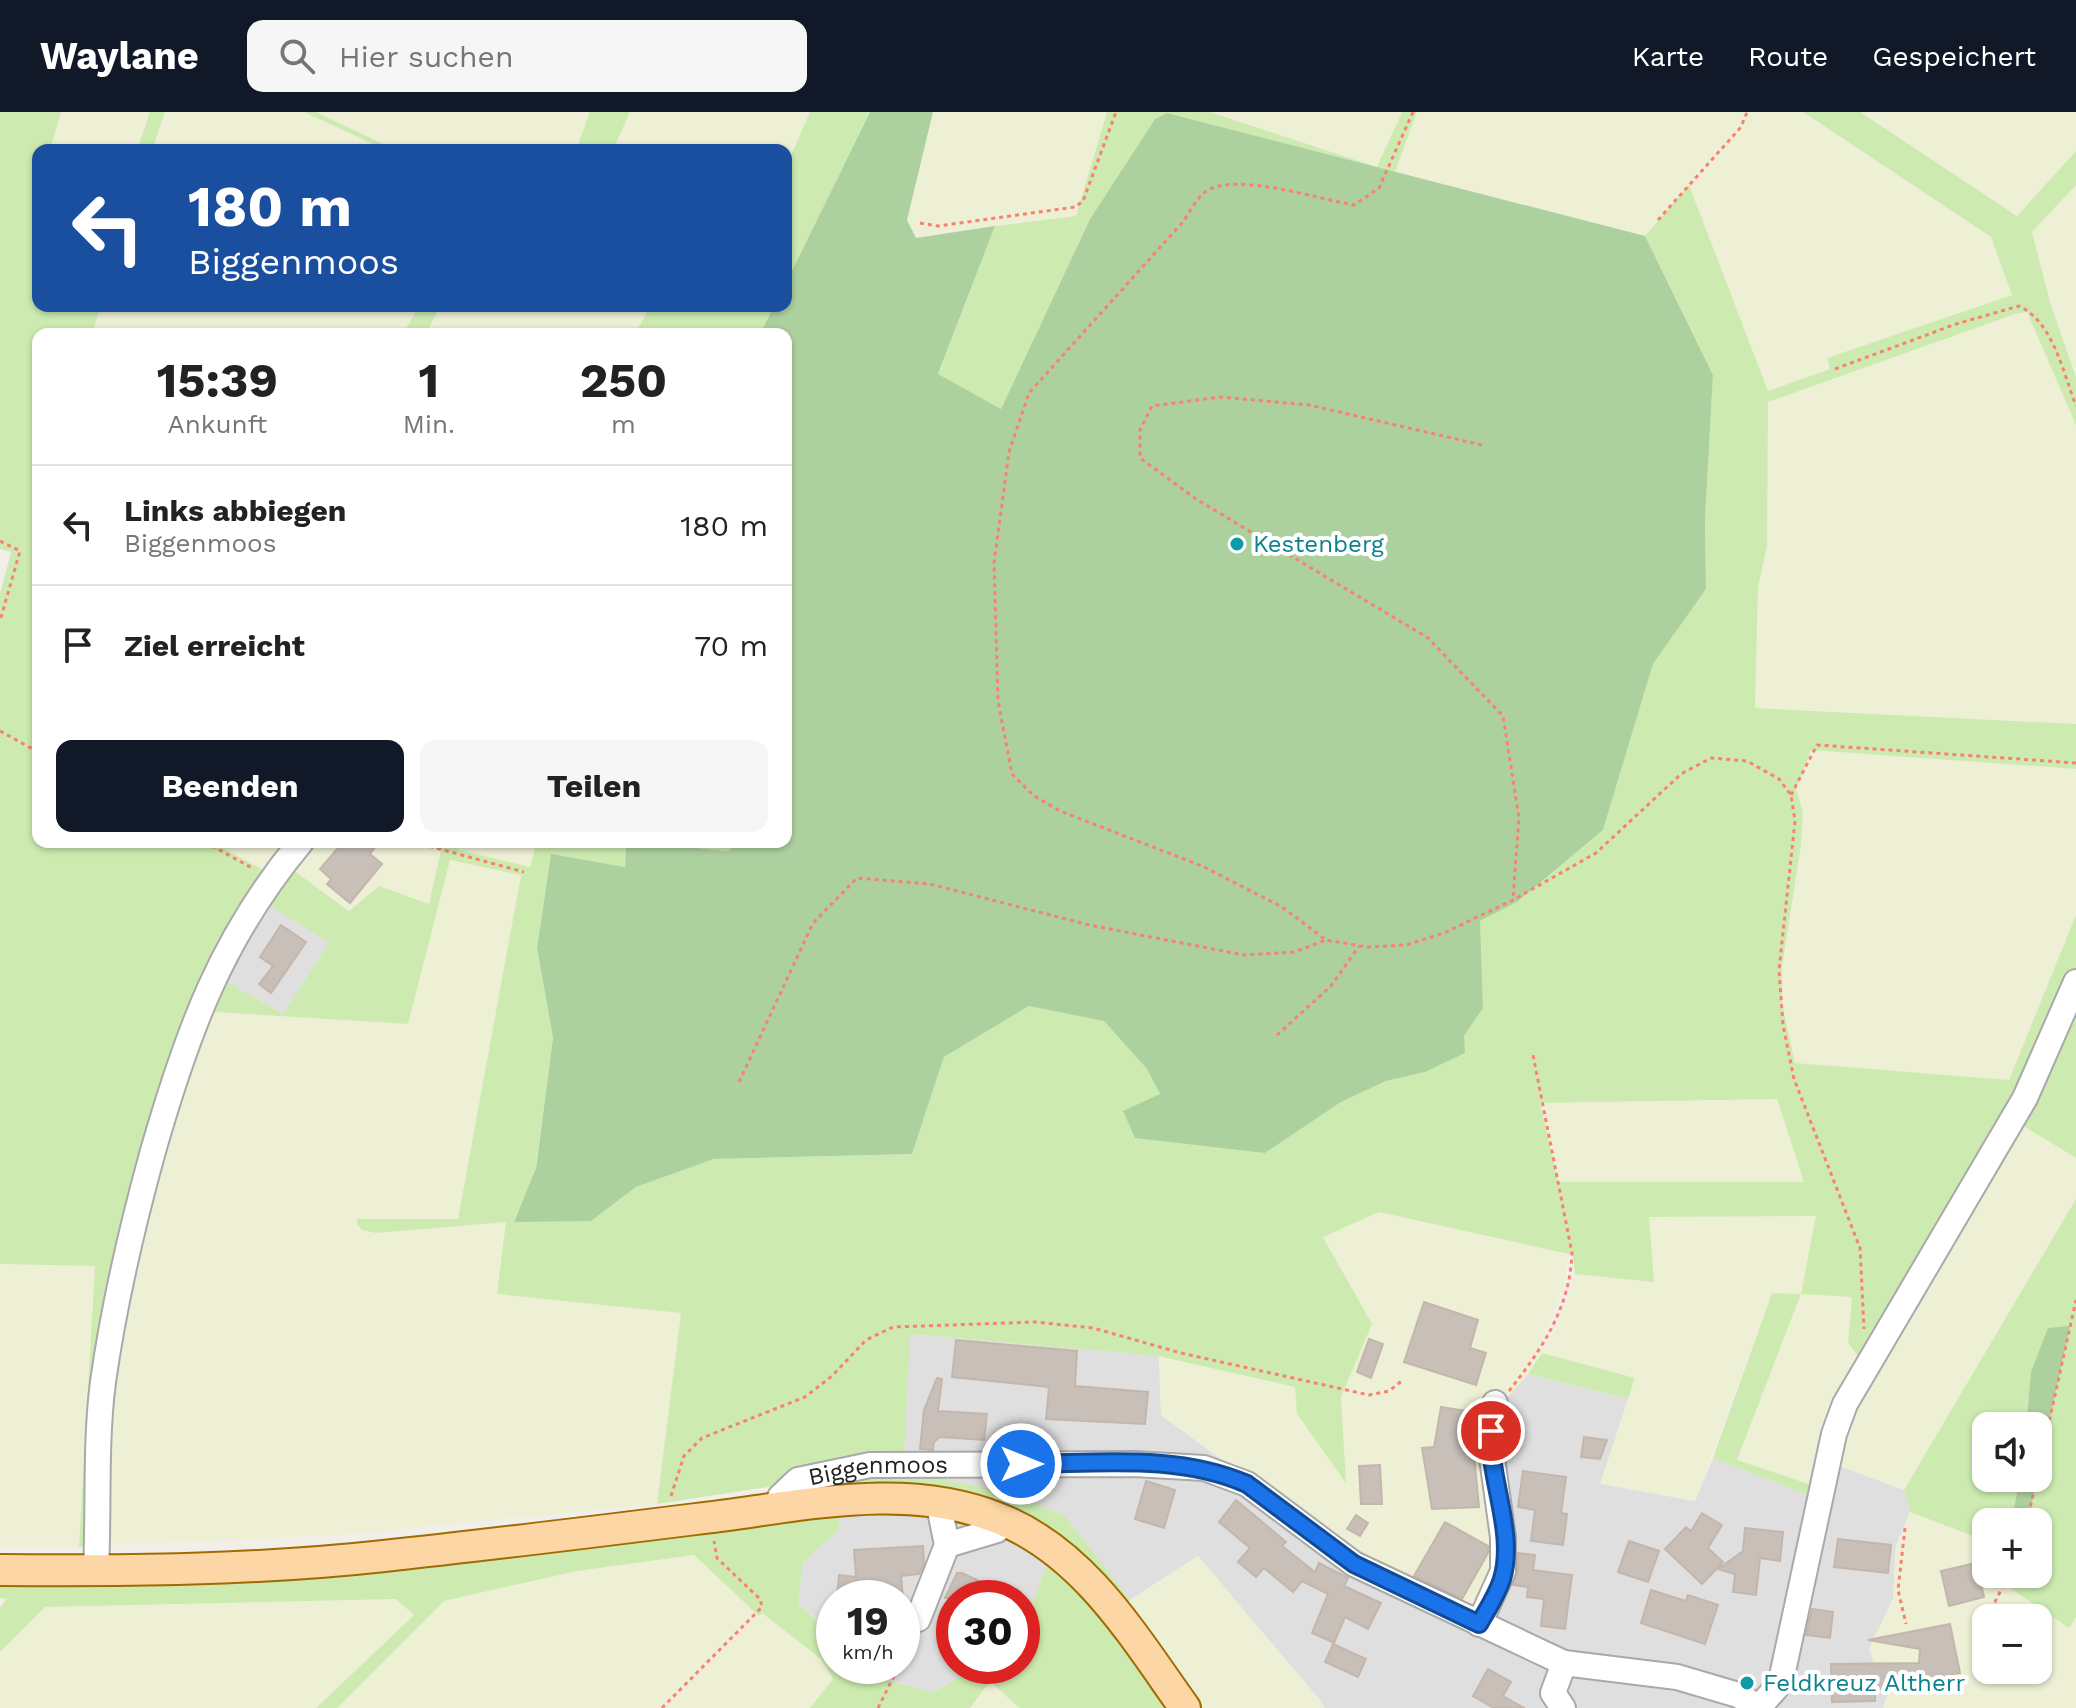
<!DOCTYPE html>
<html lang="de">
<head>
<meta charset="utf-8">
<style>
  body { margin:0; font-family:"Work Sans",sans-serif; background:#f6f6f6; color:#222; height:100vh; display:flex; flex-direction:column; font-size:30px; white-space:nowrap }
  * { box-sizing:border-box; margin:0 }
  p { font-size:26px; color:#767676 }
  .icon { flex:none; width:44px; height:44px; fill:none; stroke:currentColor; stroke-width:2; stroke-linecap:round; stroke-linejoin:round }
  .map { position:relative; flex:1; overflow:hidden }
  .panel { position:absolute; left:32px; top:216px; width:760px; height:520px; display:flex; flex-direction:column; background:#fff; border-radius:16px; box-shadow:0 2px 6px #0004 }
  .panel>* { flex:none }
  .hud { position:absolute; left:32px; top:32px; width:760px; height:168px; border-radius:16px; box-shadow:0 2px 6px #0004; background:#1a4fa0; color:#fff; overflow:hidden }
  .controls { position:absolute; left:1972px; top:1300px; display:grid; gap:16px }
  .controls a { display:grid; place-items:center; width:80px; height:80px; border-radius:16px; background:#fff; box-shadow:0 2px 6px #0004; font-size:40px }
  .speed { position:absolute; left:816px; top:1468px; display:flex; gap:16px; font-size:40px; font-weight:700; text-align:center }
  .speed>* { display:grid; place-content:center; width:104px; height:104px; border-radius:50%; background:#fff; box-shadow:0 2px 6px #0004; line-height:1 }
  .speed small { font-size:20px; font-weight:400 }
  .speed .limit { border:12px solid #d22; background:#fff; color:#111 }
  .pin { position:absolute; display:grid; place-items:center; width:68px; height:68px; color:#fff; margin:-34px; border:4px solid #fff; border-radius:50%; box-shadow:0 2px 8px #0007 }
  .me { position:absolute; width:88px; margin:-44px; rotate:90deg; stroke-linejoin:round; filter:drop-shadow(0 0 6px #0008) }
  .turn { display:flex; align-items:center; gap:28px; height:168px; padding:0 24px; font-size:36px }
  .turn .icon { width:104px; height:104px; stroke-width:2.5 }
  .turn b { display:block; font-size:56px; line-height:68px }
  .eta { display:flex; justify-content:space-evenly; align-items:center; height:136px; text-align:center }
  .eta b { font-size:48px; font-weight:700; line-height:56px }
  .button { display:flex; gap:16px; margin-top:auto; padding:16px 24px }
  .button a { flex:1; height:92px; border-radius:16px; background:#111827; color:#fff; font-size:32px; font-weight:700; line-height:92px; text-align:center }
  .button a+a { background:#f6f6f6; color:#222 }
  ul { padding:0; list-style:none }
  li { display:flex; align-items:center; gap:24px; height:120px; padding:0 24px; border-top:2px solid #e0e0e0 }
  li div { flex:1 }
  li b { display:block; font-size:30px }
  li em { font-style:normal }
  header { display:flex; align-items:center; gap:48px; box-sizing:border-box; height:112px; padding:0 40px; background:#111827; color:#fff }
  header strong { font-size:38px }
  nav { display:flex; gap:44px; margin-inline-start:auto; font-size:28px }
  .search { width:560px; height:72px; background:#f6f6f6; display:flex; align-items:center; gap:20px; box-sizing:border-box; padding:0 28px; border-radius:16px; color:#767676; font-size:30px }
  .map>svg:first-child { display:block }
  .residential { fill:#e0dfdf }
  .farmland { fill:#eef0d5; fill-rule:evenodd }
  .grass { fill:#cdebb0; fill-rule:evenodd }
  .forest { fill:#add19e }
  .building { fill:#c7bfb8; stroke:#c4b6ab; stroke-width:2 }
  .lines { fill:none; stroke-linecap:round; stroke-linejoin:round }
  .minor-casing { stroke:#a9a9a9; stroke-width:28 }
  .major-casing { stroke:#a06b00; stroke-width:34 }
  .path { stroke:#fa8072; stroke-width:3; stroke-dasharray:4 4; stroke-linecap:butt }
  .minor { stroke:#fff; stroke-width:24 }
  .major { stroke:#fcd6a4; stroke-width:30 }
  .route-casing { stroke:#114b97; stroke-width:20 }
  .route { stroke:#1a73e8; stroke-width:14 }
  .culture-dot { fill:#0f9aa8; stroke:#fff; stroke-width:3 }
  .labels { text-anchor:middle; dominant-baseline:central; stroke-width:8; stroke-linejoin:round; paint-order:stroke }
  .culture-label { font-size:24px; fill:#0d838f; stroke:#fff; text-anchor:start }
  .street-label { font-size:24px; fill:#222; stroke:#fff }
</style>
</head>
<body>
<header>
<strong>Waylane</strong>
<div class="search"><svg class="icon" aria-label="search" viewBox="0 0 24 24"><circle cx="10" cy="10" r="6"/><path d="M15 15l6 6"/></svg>Hier suchen</div>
<nav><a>Karte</a><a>Route</a><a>Gespeichert</a></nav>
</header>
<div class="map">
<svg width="2076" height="1596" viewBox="0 0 2076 1596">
  <rect width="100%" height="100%" fill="#f2efe9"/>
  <path class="residential" d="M262,788L330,830L283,902L216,863Z
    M909,1222L1159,1244L1161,1303L1302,1407L1492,1302L1528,1262L1628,1287L1601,1371L1695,1389L1713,1346L1815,1386L1832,1351L1904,1378L1910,1400L1896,1434L1893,1487L1869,1537L1887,1585L1883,1596H1325L1198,1444L1130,1488L1065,1405L1011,1380L944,1368V1362L904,1348Z
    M876,1395L976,1407L1049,1447L1031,1496L1022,1497V1486H954V1554H978L932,1581L882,1566L888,1554H902V1486H834V1517L818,1509L798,1491L803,1450L840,1417L838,1399Z"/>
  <path class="farmland" d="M61,0H150L137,38H50Z
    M165,0H304L386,38H152Z
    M316,0H590L576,38H396Z
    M630,0H810L786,55V38H613Z
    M933,0H1107L1076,104L916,127L907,108Z
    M1210,0H1402L1378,55Z
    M1417,0H1803L1991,125L2012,184L1827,246L1830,257L1768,279L1689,74L1645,124L1395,60Z
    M1860,0H2076V39L2017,104Z
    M2076,73V265L2050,190L2032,120Z
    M101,194H419L403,222H92Z
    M440,194H650L635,222H426Z
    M2027,200L2076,313V612L1755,596L1758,475L1767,434V290L2015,201Z
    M1811,638L2076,657V803L2009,969L1795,951L1782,891V855L1801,733L1803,700L1796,677Z
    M212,730H415L441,738L429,793L349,799L284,751L272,763Z
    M460,730H537L530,755L458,738Z
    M450,748L521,763L458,1107H358L376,1121L507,1110L497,1182L681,1201L657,1392L355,1422L101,1434L107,1270L199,899L407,912Z
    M1777,987L1805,1070H1557L1540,991Z
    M2017,1010L2076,1046V1087L1904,1378L1832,1351L1839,1322Z
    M1379,1100L1568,1142L1565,1171L1538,1239L1541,1240L1557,1215L1575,1162L1653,1169L1649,1105L1817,1104L1852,1185L1848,1230L1862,1250L1817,1375L1737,1349L1801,1183L1772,1181L1695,1389L1600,1372L1635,1266L1541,1241L1528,1262L1492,1302L1503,1424L1480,1509L1397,1471L1302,1407L1161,1302L1159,1244L1295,1275L1345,1369L1341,1285L1372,1212L1323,1124Z
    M0,1152L95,1154L79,1435H0Z
    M1910,1400L1986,1429V1462H2007L2004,1472L2069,1516L2076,1505V1596H1883L1887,1584L1869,1537L1893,1487L1896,1434ZM1986,1506H2038V1558H1986Z
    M694,1443L758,1503L762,1500L821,1547L833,1567L810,1596H337L444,1489L577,1459Z
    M1198,1444L1320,1588L1325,1596H1194L1121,1494Z
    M396,1487L414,1503L316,1596H0V1540L45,1495Z
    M990,1569L1019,1596H970Z"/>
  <path class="grass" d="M0,0H61L50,38H38V194H101L92,222H38V730H212L269,761L205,872L119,1154L88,1434L79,1435L95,1154L0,1152V482L11,440L0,437Z
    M150,0H165L152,38H137Z
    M304,0H316L396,38H386Z
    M590,0H630L613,38H576Z
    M810,0H870L786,171V55Z
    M1107,0H1210L1377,55L1402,0H1417L1395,60L1167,1L1155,7L1090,107L1001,297L938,263L995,114L1076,104Z
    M1803,0H1860L2017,104L2076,39V73L2032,120L2050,190L2076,265V313L2027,200L2015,202L1768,290L1767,434L1758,475L1755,596L2076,612V657L1811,638L1796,677L1803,700L1801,733L1782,855V891L1795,951L2009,968L2076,803V855L2038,947L1862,1250L1848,1230L1852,1185L1801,1182L1737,1348L1817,1375L1815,1386L1713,1346L1772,1181L1801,1182L1816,1104L1649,1105L1654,1170L1575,1162L1573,1143L1379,1100L1323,1125L1372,1212L1341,1285L1346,1371L1297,1302L1295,1275L1158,1244L910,1222L904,1348L781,1373L657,1392L681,1201L497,1182L506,1110L376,1121L362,1118L357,1112V1107H458L521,763L450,748L408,912L199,899L216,863L283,902L329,831L262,788L286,753L349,799L379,774L429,792L441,738L415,730H460L459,738L530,755L537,730H626L625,755L551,743L537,836L553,926L535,1060L514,1109H591L636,1075L714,1047L912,1042L944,945L1029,894L1104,908L1147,957L1160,982L1265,1041L1341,990L1386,969L1425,960L1464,924L1483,896L1479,809L1517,790L1603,718L1653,552L1706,477L1705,409L1713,263L1645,124L1689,73L1768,279L1830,257L1827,246L2012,183L1991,125ZM1777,987L1804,1070H1558L1540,991Z
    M419,194H440L426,222H403Z
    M650,194H715L724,198L726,194H774L760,222H635Z
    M671,730H738L739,732L728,739L673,734Z
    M2076,878V1046L2017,1010Z
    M2076,1087V1505L2069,1516L2004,1472L2007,1462H2038V1410H1986V1429L1910,1400L1904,1378ZM2069,1215L2038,1366L2013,1399L2020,1366H1986V1314H2026L2031,1260Z
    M1542,1241L1635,1266L1628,1287L1528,1262Z
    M944,1362L945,1368L1011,1380L1066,1405L1130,1488L1121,1494L1015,1404L795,1387L841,1363Z
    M838,1399L840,1417L803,1450L798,1491L817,1509L834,1517V1554H888L882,1566L932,1581L978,1554H1022V1497L1031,1496L1049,1447L1071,1466L1174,1596H1019L990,1569L970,1596H810L833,1567L821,1547L762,1501L759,1504L694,1443L577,1459L444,1489L337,1596H316L414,1503L396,1487L45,1495L0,1540V1495L7,1487L0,1486V1468Z"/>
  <path class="forest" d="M870,0H933L907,108L916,126L995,114L938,262L1001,297L1090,107L1155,7L1167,1L1645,124L1713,263L1705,409L1706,477L1653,552L1603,718L1517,790L1480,809L1483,896L1464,924L1465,941L1425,960L1386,969L1341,990L1265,1041L1135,1026L1123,999L1160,982L1147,957L1104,909L1029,894L944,945L912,1042L714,1047L636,1075L591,1109L514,1110L536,1056L553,926L537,836L551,742L625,755L626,730H671L674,734L728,739L738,730H786V222H760L774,194H786V171Z
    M2070,1214L2028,1408L2013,1400L2020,1366H2038V1314H2026L2031,1260L2048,1216Z"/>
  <path class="building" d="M343,730H379L370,742L382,752L350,791L327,772L331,767L320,757Z
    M281,813L306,830L271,881L259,872L273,854L260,845Z
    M1424,1190L1478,1208L1470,1236L1486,1241L1476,1273L1404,1250Z
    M1369,1227L1383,1232L1371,1266L1357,1260Z
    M956,1228L1077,1239L1075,1274L1148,1280L1145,1312L1046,1307L1049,1275L952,1265Z
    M937,1266L942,1267L938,1299L987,1302L984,1328L940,1325L934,1330L933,1338L920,1337L924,1298Z
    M1441,1295L1479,1301L1474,1342L1479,1395L1432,1397L1422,1336L1434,1335Z
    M1584,1325L1607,1328L1600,1347L1581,1345Z
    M1380,1353L1382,1392H1361L1359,1354Z
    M1523,1359L1566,1365L1561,1401L1567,1402L1563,1433L1531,1429L1535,1398L1518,1395Z
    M1146,1369L1175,1378L1164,1416L1135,1407Z
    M1236,1388L1286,1430L1282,1434L1315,1460L1319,1451L1348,1466L1344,1474L1381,1491L1368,1517L1345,1505L1334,1531L1312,1521L1328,1482L1302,1469L1293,1480L1264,1456L1256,1465L1238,1450L1250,1436L1219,1410Z
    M1702,1401L1722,1413L1708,1436L1723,1450L1702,1472L1665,1437L1686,1415L1691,1419Z
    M1356,1403L1368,1411L1360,1424L1347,1417Z
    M1445,1410L1488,1434V1441L1462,1487L1414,1464Z
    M1745,1416L1783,1420L1780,1449L1760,1446L1756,1483L1733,1480L1735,1462L1718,1457L1743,1439Z
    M1838,1427L1891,1433L1888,1461L1834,1455Z
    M1629,1429L1659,1439L1648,1470L1618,1460Z
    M923,1434L924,1451L919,1462L901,1464L903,1486H837L839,1463L856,1465L854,1438Z
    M1518,1441L1535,1443L1533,1458L1572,1463L1565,1517L1541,1514L1544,1487L1527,1485L1528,1475L1513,1473L1518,1460Z
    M1976,1451L1984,1485L1949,1494L1941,1459Z
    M957,1461H962L1016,1486H945Z
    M1651,1478L1686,1489L1688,1483L1718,1493L1705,1532L1641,1511Z
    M1812,1497L1833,1500L1830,1526L1806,1523Z
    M1950,1512L1960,1561L1875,1578V1589L1832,1590L1831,1552L1919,1551L1920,1537L1868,1528Z
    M1333,1532L1366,1547L1358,1565L1325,1550Z
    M1488,1557L1511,1570L1503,1584L1524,1596H1494L1473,1584Z"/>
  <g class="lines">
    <defs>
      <g id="minor">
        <path id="s1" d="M785,1396L780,1385L798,1368L870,1353L1135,1352L1204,1356L1247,1372L1354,1452L1564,1551L1677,1565L1738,1583L1760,1596"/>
        <path d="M947,1433L997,1418L1007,1410"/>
        <path d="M96,1458C99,1396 95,1332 103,1270C114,1192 132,1115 153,1039C187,921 221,826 301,730"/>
        <path d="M918,1507L947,1433L938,1389"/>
        <path d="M1479,1512L1503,1459V1425L1490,1332L1495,1291"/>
        <path d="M1759,1595L1777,1575L1782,1564L1834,1322L1845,1292L2025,986L2076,870"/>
        <path d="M1563,1596L1553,1581L1564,1551"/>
      </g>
      <path id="major" d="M0,1458C128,1459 257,1458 384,1444C488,1433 592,1420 696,1407C796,1396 903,1367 1000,1407C1085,1441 1134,1525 1185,1596"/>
    </defs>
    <use href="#minor" class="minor-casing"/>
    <use href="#major" class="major-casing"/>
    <path class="path" d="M1413,0L1379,76L1354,93C1318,87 1233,59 1205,80C1196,87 1189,102 1182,111L1029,281L1009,340L994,451L998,589L1012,662L1034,684L1060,699L1202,754L1282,795L1326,828L1367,835L1406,833L1444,821L1513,788L1596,741L1681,662L1711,646L1747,649L1779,667L1791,683L1795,709L1779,858L1783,913L1794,967L1860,1136L1864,1217
      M1658,108L1741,15L1747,0
      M920,111L938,114L1075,95L1083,89L1116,0
      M1835,257L1956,212L2019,194C2053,210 2063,260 2076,294
      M1482,333L1309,293L1220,285L1152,294L1140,318V346L1196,387L1428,526L1503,604L1519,706L1513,786
      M0,429L20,439L0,509
      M0,619L38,640
      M1791,683L1817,633L2076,651
      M205,730L254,757
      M414,730L524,760
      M1277,923L1331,874L1359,834
      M739,970L813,811L857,766L930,772L1089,813L1244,843L1294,840L1326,828
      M1509,1279C1542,1237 1570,1196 1572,1141L1533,943
      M671,1384L684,1344L702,1326L805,1285L832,1264L866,1228L893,1215L1035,1210L1093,1216L1181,1241L1369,1283L1389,1279L1403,1268
      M2027,1410L2076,1188
      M1905,1416L1898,1478L1906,1512
      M1976,1505L1994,1492L2009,1462
      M902,1546L910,1525
      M662,1596L762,1495L760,1487L717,1446L714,1429
      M878,1596L899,1554"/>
    <use href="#minor" class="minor"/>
    <use href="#major" class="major"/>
  </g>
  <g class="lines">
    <defs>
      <path id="route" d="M1021,1352C1096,1352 1176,1341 1247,1372L1354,1452L1479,1512C1487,1498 1497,1483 1502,1467C1516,1420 1488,1366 1491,1319"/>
    </defs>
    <use href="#route" class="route-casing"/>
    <use href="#route" class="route"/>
  </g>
  <g class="culture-dot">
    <circle cx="1237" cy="432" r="8"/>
    <circle cx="1747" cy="1571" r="8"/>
  </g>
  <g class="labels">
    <g class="culture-label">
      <text x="1253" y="432">Kestenberg</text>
      <text x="1763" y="1571">Feldkreuz Altherr</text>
    </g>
    <g class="street-label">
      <text stroke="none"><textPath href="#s1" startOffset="118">Biggenmoos</textPath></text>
    </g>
  </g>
</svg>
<div class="controls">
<a><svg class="icon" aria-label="sound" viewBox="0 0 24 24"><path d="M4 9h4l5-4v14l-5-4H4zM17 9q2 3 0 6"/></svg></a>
<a>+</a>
<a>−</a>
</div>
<div class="speed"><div>19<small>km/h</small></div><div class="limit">30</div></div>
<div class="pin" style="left:1491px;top:1319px;background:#d93025"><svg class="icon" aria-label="arrive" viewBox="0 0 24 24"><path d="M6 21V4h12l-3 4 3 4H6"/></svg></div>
<svg class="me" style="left:1021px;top:1352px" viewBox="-20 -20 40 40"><circle r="17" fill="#1a73e8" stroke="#fff" stroke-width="3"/><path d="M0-11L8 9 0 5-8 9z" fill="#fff"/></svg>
<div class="hud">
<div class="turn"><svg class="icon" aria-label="left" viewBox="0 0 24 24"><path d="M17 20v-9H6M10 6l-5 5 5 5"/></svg><div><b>180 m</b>Biggenmoos</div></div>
</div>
<section class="panel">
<div class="eta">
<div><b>15:39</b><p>Ankunft</p></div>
<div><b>1</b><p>Min.</p></div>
<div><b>250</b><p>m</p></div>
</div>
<ul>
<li><svg class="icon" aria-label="left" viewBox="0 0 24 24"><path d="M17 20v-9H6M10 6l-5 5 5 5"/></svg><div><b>Links abbiegen</b><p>Biggenmoos</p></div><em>180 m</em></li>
<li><svg class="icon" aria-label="arrive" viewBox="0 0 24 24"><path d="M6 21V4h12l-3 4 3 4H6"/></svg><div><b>Ziel erreicht</b></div><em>70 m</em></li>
</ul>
<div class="button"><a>Beenden</a><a>Teilen</a></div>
</section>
</div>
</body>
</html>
